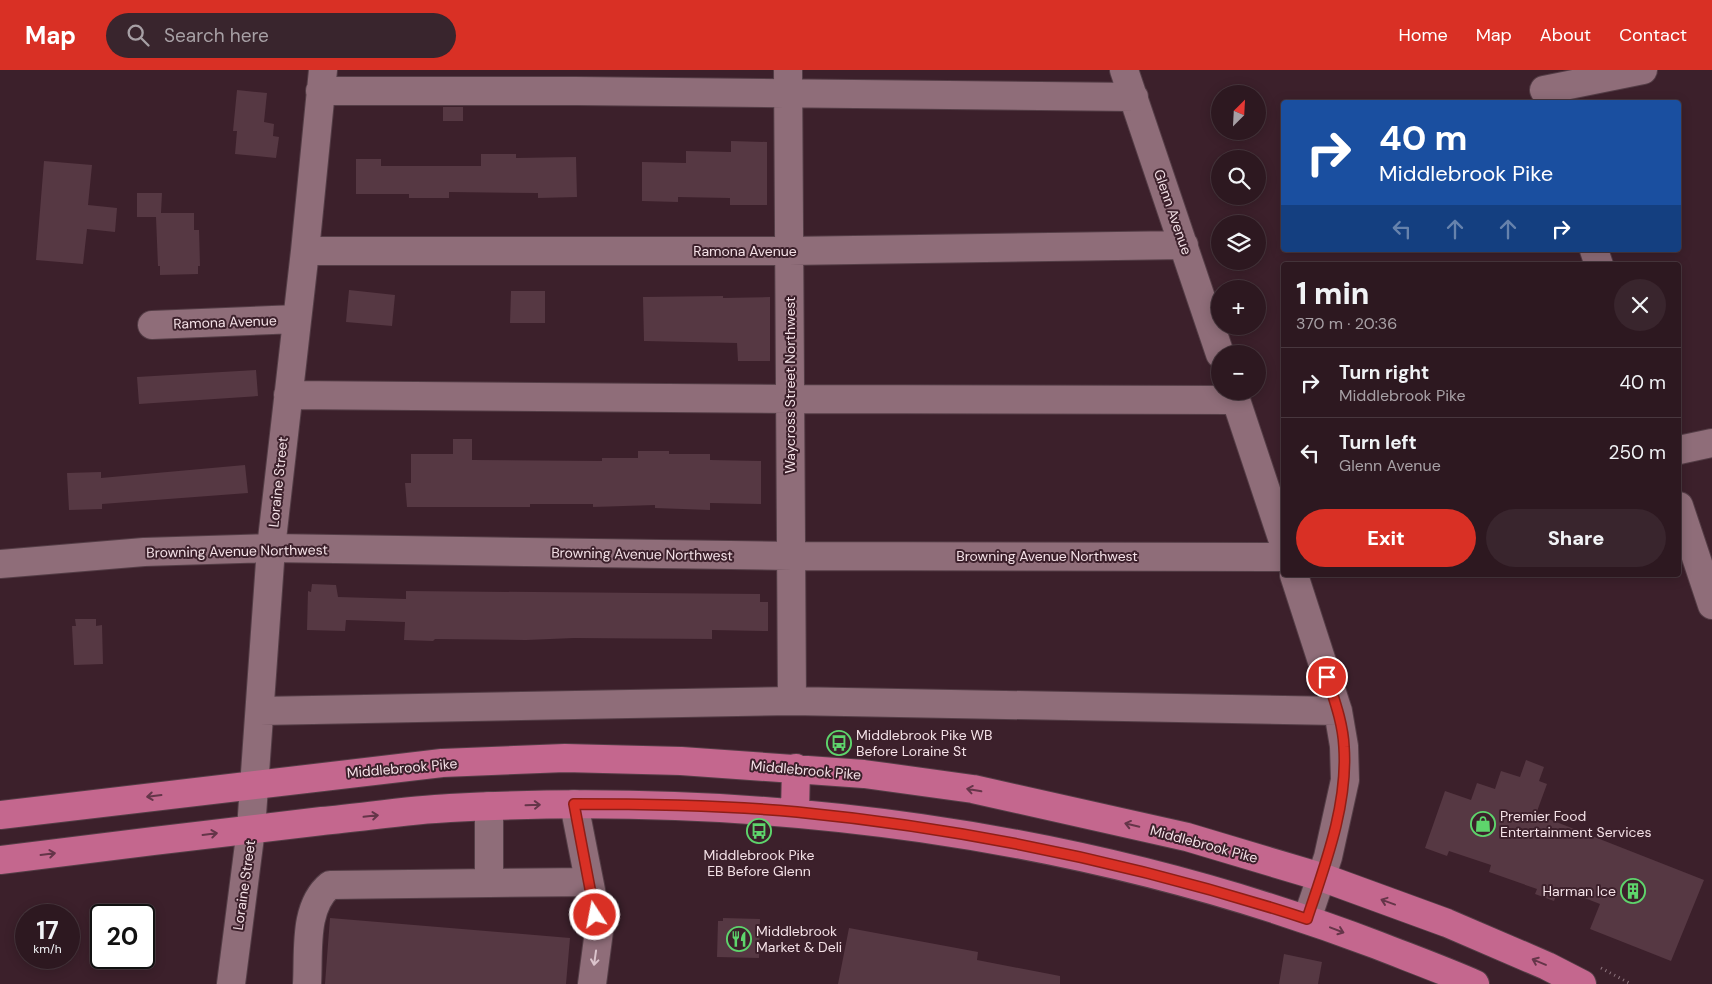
<!DOCTYPE html>
<html lang="en">
<head>
<meta charset="utf-8">
<style>
  body { margin:0; font-family:"DM Sans",sans-serif; background:#39252d; color:#f1f3f6; height:100vh; display:flex; flex-direction:column; font-size:19px; white-space:nowrap }
  * { box-sizing:border-box; margin:0 }
  p { font-size:16px; color:#a7a0a5 }
  .icon { flex:none; width:28px; height:28px; fill:none; stroke:currentColor; stroke-width:2; stroke-linecap:round; stroke-linejoin:round }
  .map { position:relative; flex:1; overflow:hidden }
  .drawer { position:absolute; left:1281px; top:192px; width:400px; height:315px; display:flex; flex-direction:column; background:#2d1820; border-radius:5px; box-shadow:0 2px 12px #0003,0 0 0 1px #48373e }
  .drawer>* { flex:none }
  .top-card { position:absolute; left:1281px; top:30px; width:400px; height:152px; border-radius:5px; box-shadow:0 2px 12px #0003,0 0 0 1px #48373e; background:#1a4fa0; color:#fff; overflow:hidden }
  .needle { width:32px; rotate:24deg }
  .controls { position:absolute; left:1211px; top:15px; display:grid; gap:10px }
  .controls a { display:grid; place-items:center; width:55px; height:55px; border-radius:50%; background:#2d1820; box-shadow:0 2px 12px #0003,0 0 0 1px #48373e; font-size:25px }
  .speed { position:absolute; left:15px; top:834px; display:flex; gap:10px; font-size:25px; font-weight:700; text-align:center }
  .speed>* { display:grid; place-content:center; width:65px; height:65px; border-radius:50%; background:#2d1820; box-shadow:0 2px 12px #0003,0 0 0 1px #48373e; line-height:1 }
  .speed small { font-size:12px; font-weight:400 }
  .speed .limit { border:2px solid #111; border-radius:8px; background:#fff; color:#111 }
  .pin { position:absolute; display:grid; place-items:center; width:42px; height:42px; color:#fff; margin:-21px; border:2px solid #fff; border-radius:50%; box-shadow:0 1px 5px #0007 }
  .me { position:absolute; width:55px; margin:-28px; rotate:349deg; stroke-linejoin:round; filter:drop-shadow(0 0 4px #0008) }
  .turn { display:flex; align-items:center; gap:18px; height:105px; padding:0 15px; font-size:22px }
  .turn .icon { width:65px; height:65px; stroke-width:2.5 }
  .turn b { display:block; font-size:35px; line-height:42px }
  .lanes { display:flex; align-items:center; height:48px; padding:0 15px; background:#0003; justify-content:center; gap:25px; direction:ltr }
  .lanes .off { opacity:.35 }
  .round { display:grid; place-items:center; flex:none; width:52px; height:52px; border-radius:26px; background:#39252d }
  .head { display:flex; align-items:center; justify-content:space-between; height:85px; padding:0 15px }
  h1 { font-size:30px; font-weight:800; line-height:38px }
  .primary-button { display:flex; gap:10px; margin-top:auto; padding:10px 15px }
  .primary-button a { flex:1; height:58px; border-radius:30px; background:#d93025; color:#fff; font-size:20px; font-weight:800; line-height:58px; text-align:center }
  .primary-button a+a { background:#39252d; color:#f1f3f6 }
  ul { padding:0; list-style:none }
  li { display:flex; align-items:center; gap:15px; height:70px; padding:0 15px; border-top:1px solid #48373e }
  li div { flex:1 }
  li b { display:block; font-size:19px }
  li em { font-style:normal }
  header { display:flex; align-items:center; gap:30px; box-sizing:border-box; height:70px; padding:0 25px; background:#d93025; color:#fff }
  header strong { font-size:24px }
  nav { display:flex; gap:28px; margin-inline-start:auto; font-size:18px }
  .search { width:350px; height:45px; background:#39252d; display:flex; align-items:center; gap:12px; box-sizing:border-box; padding:0 18px; border-radius:28px; color:#a7a0a5; font-size:19px }
  .map>svg:first-child { display:block }
  .building { fill:#563843 }
  .lines { fill:none; stroke-linecap:round; stroke-linejoin:round }
  .minor-casing { stroke:#543d46; stroke-width:30 }
  .major-casing { stroke:#543d46; stroke-width:30 }
  .path { stroke:#8e767f; stroke-width:3; stroke-dasharray:1 4; stroke-linecap:butt }
  .minor { stroke:#8f6d79; stroke-width:28 }
  .major { stroke:#c4678e; stroke-width:28 }
  .oneway { stroke:#653549 }
  .oneway2 { stroke:#dbc4cc }
  .route-casing { stroke:#8d1f18; stroke-width:12 }
  .route { stroke:#d93025; stroke-width:9 }
  .labels { text-anchor:middle; dominant-baseline:central; stroke-width:4; stroke-linejoin:round; paint-order:stroke }
  .street-label { font-size:14px; fill:#f4e1e7; stroke:#3c202b }
  .poi-label { font-size:14px; fill:#f4e1e7; stroke:#3c202b; text-anchor:start }
</style>
</head>
<body>
<header>
<strong>Map</strong>
<div class="search"><svg class="icon" aria-label="search" viewBox="0 0 24 24"><circle cx="10" cy="10" r="6"/><path d="M15 15l6 6"/></svg>Search here</div>
<nav><a>Home</a><a>Map</a><a>About</a><a>Contact</a></nav>
</header>
<div class="map">
<svg width="1712" height="914" viewBox="0 0 1712 914">
  <rect width="100%" height="100%" fill="#3c202b"/>
  <path class="building" d="M237,20L267,23L264,52L274,54L273,66L279,67L276,88L235,84L237,61H233Z
    M443,37H463V51H443Z
    M731,71L767,72V135H730V128L678,127V132L642,131V92L686,93V81L731,82Z
    M481,84H516V88L576,87L577,127L538,128V123L449,122V128H409V124H356V89H381V96H481Z
    M44,91L92,95L88,135L117,138L115,162L87,159L83,194L36,190Z
    M137,123H162L161,143H194V160H199L200,196H198V204L160,205V196H158L156,147H137Z
    M349,220L395,225L392,256L346,252Z
    M511,221H545V253H510Z
    M723,226V228L770,227V291H738L737,273L644,271L643,227Z
    M256,300L258,326L139,334L137,307Z
    M453,369H472V390L602,391V388H638V381H669V384H710V390L761,391V434L710,433V440L655,438V435L593,437V434H530V437H407L405,413H411V384H453Z
    M245,395L248,423L102,434V439L69,440L67,403L101,402V408Z
    M312,514L336,515L338,527L406,529V521L760,524V532H768V561L712,560V569L574,568L526,570L435,569L433,571L404,570L405,552L346,550L345,561L307,560L308,521L311,522Z
    M75,549H96V556L102,555L103,594L74,595L72,556H76Z
    M1526,690L1544,697L1539,711L1547,714L1536,744L1704,810L1671,891L1590,859L1600,834L1559,818L1554,831L1535,824L1537,819L1489,802L1491,795L1449,781L1447,786L1425,778L1445,721L1471,730L1477,713L1495,719L1501,701L1520,707Z
    M330,848L570,868L566,914H325Z
    M723,848L760,849L759,888L717,887L718,851H723Z
    M849,858L978,882L977,890L1060,906V914H838Z
    M1284,884L1322,892L1318,914H1279Z"/>
  <g class="lines">
    <defs>
      <path id="minor" d="M788,0L792,631
        M1124,0L1220,284
        M1544,20L1643,0
        M320,21H577L1134,27
        M1594,180L1599,195
        M305,181H789L1184,175
        M152,255L297,249
        M1233,321L1284,474
        M288,325L791,329L1235,330
        M1679,380L1712,373
        M1679,436L1712,535
        M0,494L144,482L271,478L792,486L1284,487
        M1294,505L1338,641L1344,676L1345,710L1328,787L1307,849
        M260,641L792,631L1338,641
        M574,734L599,861L592,914
        M489,813L589,812
        M231,914L251,759L271,478L305,181L323,0
        M307,914C309,882 303,837 330,815L489,813V736"/>
      <path id="major" d="M795,742L796,698
        M0,745L442,693L565,688L681,691L864,704L973,719L1187,767L1321,807L1447,853L1547,896L1582,914
        M0,790C107,777 215,763 322,751C365,747 408,740 450,738C765,721 1082,763 1377,875C1410,888 1443,900 1475,914"/>
    </defs>
    <use href="#minor" class="minor-casing"/>
    <use href="#major" class="major-casing"/>
    <path class="path" d="M1601,898L1631,914"/>
    <use href="#minor" class="minor"/>
    <use href="#major" class="major"/>
  </g>
  <defs><path id="oneway-shaft" d="M-6 0H5M1.5-3L5.5 0L1.5 3" fill="none" stroke-width="1.6" stroke-linecap="round" stroke-linejoin="round" transform="scale(1.25)"/></defs>
  <g class="oneway">
    <use href="#oneway-shaft" transform="translate(974 720) rotate(-170)"/>
    <use href="#oneway-shaft" transform="translate(154 726) rotate(173)"/>
    <use href="#oneway-shaft" transform="translate(533 735) rotate(-2)"/>
    <use href="#oneway-shaft" transform="translate(371 746) rotate(-6)"/>
    <use href="#oneway-shaft" transform="translate(1132 755) rotate(-167)"/>
    <use href="#oneway-shaft" transform="translate(210 764) rotate(-7)"/>
    <use href="#oneway-shaft" transform="translate(48 784) rotate(-7)"/>
    <use href="#oneway-shaft" transform="translate(1388 832) rotate(-160)"/>
    <use href="#oneway-shaft" transform="translate(1337 860) rotate(21)"/>
    <use href="#oneway-shaft" transform="translate(1539 892) rotate(-157)"/>
  </g>
  <use class="oneway2" href="#oneway-shaft" transform="translate(595 888) rotate(98)"/>
  <g class="lines">
    <defs>
      <path id="route" d="M595,845L574,734C648,734 723,735 797,742C970,759 1141,795 1307,849C1325,795 1348,735 1344,677C1343,653 1334,629 1327,607"/>
    </defs>
    <use href="#route" class="route-casing"/>
    <use href="#route" class="route"/>
  </g>
  <defs>
    <symbol id="bus-ring" viewBox="-11 -11 22 22"><circle r="9.5" fill="#3c202b" stroke="#5ed56c" stroke-width="1.5"/><path d="M-5-6H5V4H4V6H2V4H-2V6H-4V4H-5ZM-3.5-4V0h7V-4ZM-3.5 1.2v1.5H-2V1.2ZM2 1.2v1.5H3.5V1.2Z" fill="#5ed56c"/></symbol>
    <symbol id="shop-ring" viewBox="-11 -11 22 22"><circle r="9.5" fill="#3c202b" stroke="#5ed56c" stroke-width="1.5"/><path d="M-5-2.5h2.3a2.7 3.5 0 0 1 5.4 0H5L5.5 6h-11ZM-1.5-2.5h3a1.5 2.3 0 0 0-3 0Z" fill="#5ed56c"/></symbol>
    <symbol id="building-ring" viewBox="-11 -11 22 22"><circle r="9.5" fill="#3c202b" stroke="#5ed56c" stroke-width="1.5"/><path d="M-4-6H4V6H1V3H-1V6H-4ZM-2.5-4.3h1.7v1.8h-1.7ZM.8-4.3h1.7v1.8H.8ZM-2.5-1h1.7V.8h-1.7ZM.8-1h1.7V.8H.8Z" fill="#5ed56c"/></symbol>
    <symbol id="restaurant-ring" viewBox="-11 -11 22 22"><circle r="9.5" fill="#3c202b" stroke="#5ed56c" stroke-width="1.5"/><path d="M-5-6h1v4h1v-4h1v4h1v-4h1v5L-1.5 .5V6h-2V.5L-5-1ZM5-6V6H3V1.5H1.5Q1.5-4 5-6Z" fill="#5ed56c"/></symbol>
  </defs>
  <g fill-rule="evenodd">
    <use href="#bus-ring" x="825" y="659" width="28" height="28"/>
    <use href="#shop-ring" x="1469" y="740" width="28" height="28"/>
    <use href="#bus-ring" x="745" y="747" width="28" height="28"/>
    <use href="#building-ring" x="1619" y="807" width="28" height="28"/>
    <use href="#restaurant-ring" x="725" y="855" width="28" height="28"/>
  </g>
  <g class="labels">
    <g class="street-label">
      <text transform="translate(1173 142) rotate(71)">Glenn Avenue</text>
      <text x="745" y="181">Ramona Avenue</text>
      <text transform="translate(225 252) rotate(-2)">Ramona Avenue</text>
      <text transform="translate(790 315) rotate(-90)">Waycross Street Northwest</text>
      <text transform="translate(278 412) rotate(-84)">Loraine Street</text>
      <text transform="translate(237 481) rotate(-1)">Browning Avenue Northwest</text>
      <text transform="translate(642 484) rotate(1)">Browning Avenue Northwest</text>
      <text x="1047" y="486">Browning Avenue Northwest</text>
      <text transform="translate(402 698) rotate(-5)">Middlebrook Pike</text>
      <text transform="translate(806 700) rotate(5)">Middlebrook Pike</text>
      <text transform="translate(1204 774) rotate(15)">Middlebrook Pike</text>
      <text transform="translate(244 815) rotate(-82)">Loraine Street</text>
    </g>
    <g class="poi-label">
      <text x="856" y="665">Middlebrook Pike WB<tspan x="856" dy="16">Before Loraine St</tspan></text>
      <text x="1500" y="746">Premier Food<tspan x="1500" dy="16">Entertainment Services</tspan></text>
      <text x="759" y="785" text-anchor="middle">Middlebrook Pike<tspan x="759" dy="16">EB Before Glenn</tspan></text>
      <text x="1616" y="821" text-anchor="end">Harman Ice</text>
      <text x="756" y="861">Middlebrook<tspan x="756" dy="16">Market &amp; Deli</tspan></text>
    </g>
  </g>
</svg>
<div class="controls">
<a><svg class="needle" viewBox="-14 -14 28 28"><path d="M0-13l5 13h-10z" fill="#e53935"/><path d="M0 13l5-13h-10z" fill="#a7a0a5"/></svg></a>
<a><svg class="icon" aria-label="search" viewBox="0 0 24 24"><circle cx="10" cy="10" r="6"/><path d="M15 15l6 6"/></svg></a>
<a><svg class="icon" aria-label="layers" viewBox="0 0 24 24"><path d="M12 4l9 5-9 5-9-5zM3 14l9 5 9-5"/></svg></a>
<a>+</a>
<a>−</a>
</div>
<div class="speed"><div>17<small>km/h</small></div><div class="limit">20</div></div>
<div class="pin" style="left:1327px;top:607px;background:#d93025"><svg class="icon" aria-label="arrive" viewBox="0 0 24 24"><path d="M6 21V4h12l-3 4 3 4H6"/></svg></div>
<svg class="me" style="left:595px;top:845px" viewBox="-20 -20 40 40"><circle r="17" fill="#d93025" stroke="#fff" stroke-width="3"/><path d="M0-11L8 9 0 5-8 9z" fill="#fff"/></svg>
<div class="top-card">
<div class="turn"><svg class="icon" aria-label="right" viewBox="0 0 24 24"><path d="M7 20v-9h11M14 6l5 5-5 5"/></svg><div><b>40 m</b>Middlebrook Pike</div></div>
<div class="lanes"><svg class="icon off" aria-label="left" viewBox="0 0 24 24"><path d="M17 20v-9H6M10 6l-5 5 5 5"/></svg><svg class="icon off" aria-label="ahead" viewBox="0 0 24 24"><path d="M12 20V5M6 11l6-6 6 6"/></svg><svg class="icon off" aria-label="ahead" viewBox="0 0 24 24"><path d="M12 20V5M6 11l6-6 6 6"/></svg><svg class="icon" aria-label="right" viewBox="0 0 24 24"><path d="M7 20v-9h11M14 6l5 5-5 5"/></svg></div>
</div>
<section class="drawer">
<div class="head"><div><h1>1 min</h1><p>370 m · 20:36</p></div><a class="round"><svg class="icon" aria-label="close" viewBox="0 0 24 24"><path d="M6 6l12 12M18 6L6 18"/></svg></a></div>
<ul>
<li><svg class="icon" aria-label="right" viewBox="0 0 24 24"><path d="M7 20v-9h11M14 6l5 5-5 5"/></svg><div><b>Turn right</b><p>Middlebrook Pike</p></div><em>40 m</em></li>
<li><svg class="icon" aria-label="left" viewBox="0 0 24 24"><path d="M17 20v-9H6M10 6l-5 5 5 5"/></svg><div><b>Turn left</b><p>Glenn Avenue</p></div><em>250 m</em></li>
</ul>
<div class="primary-button"><a>Exit</a><a>Share</a></div>
</section>
</div>
</body>
</html>
